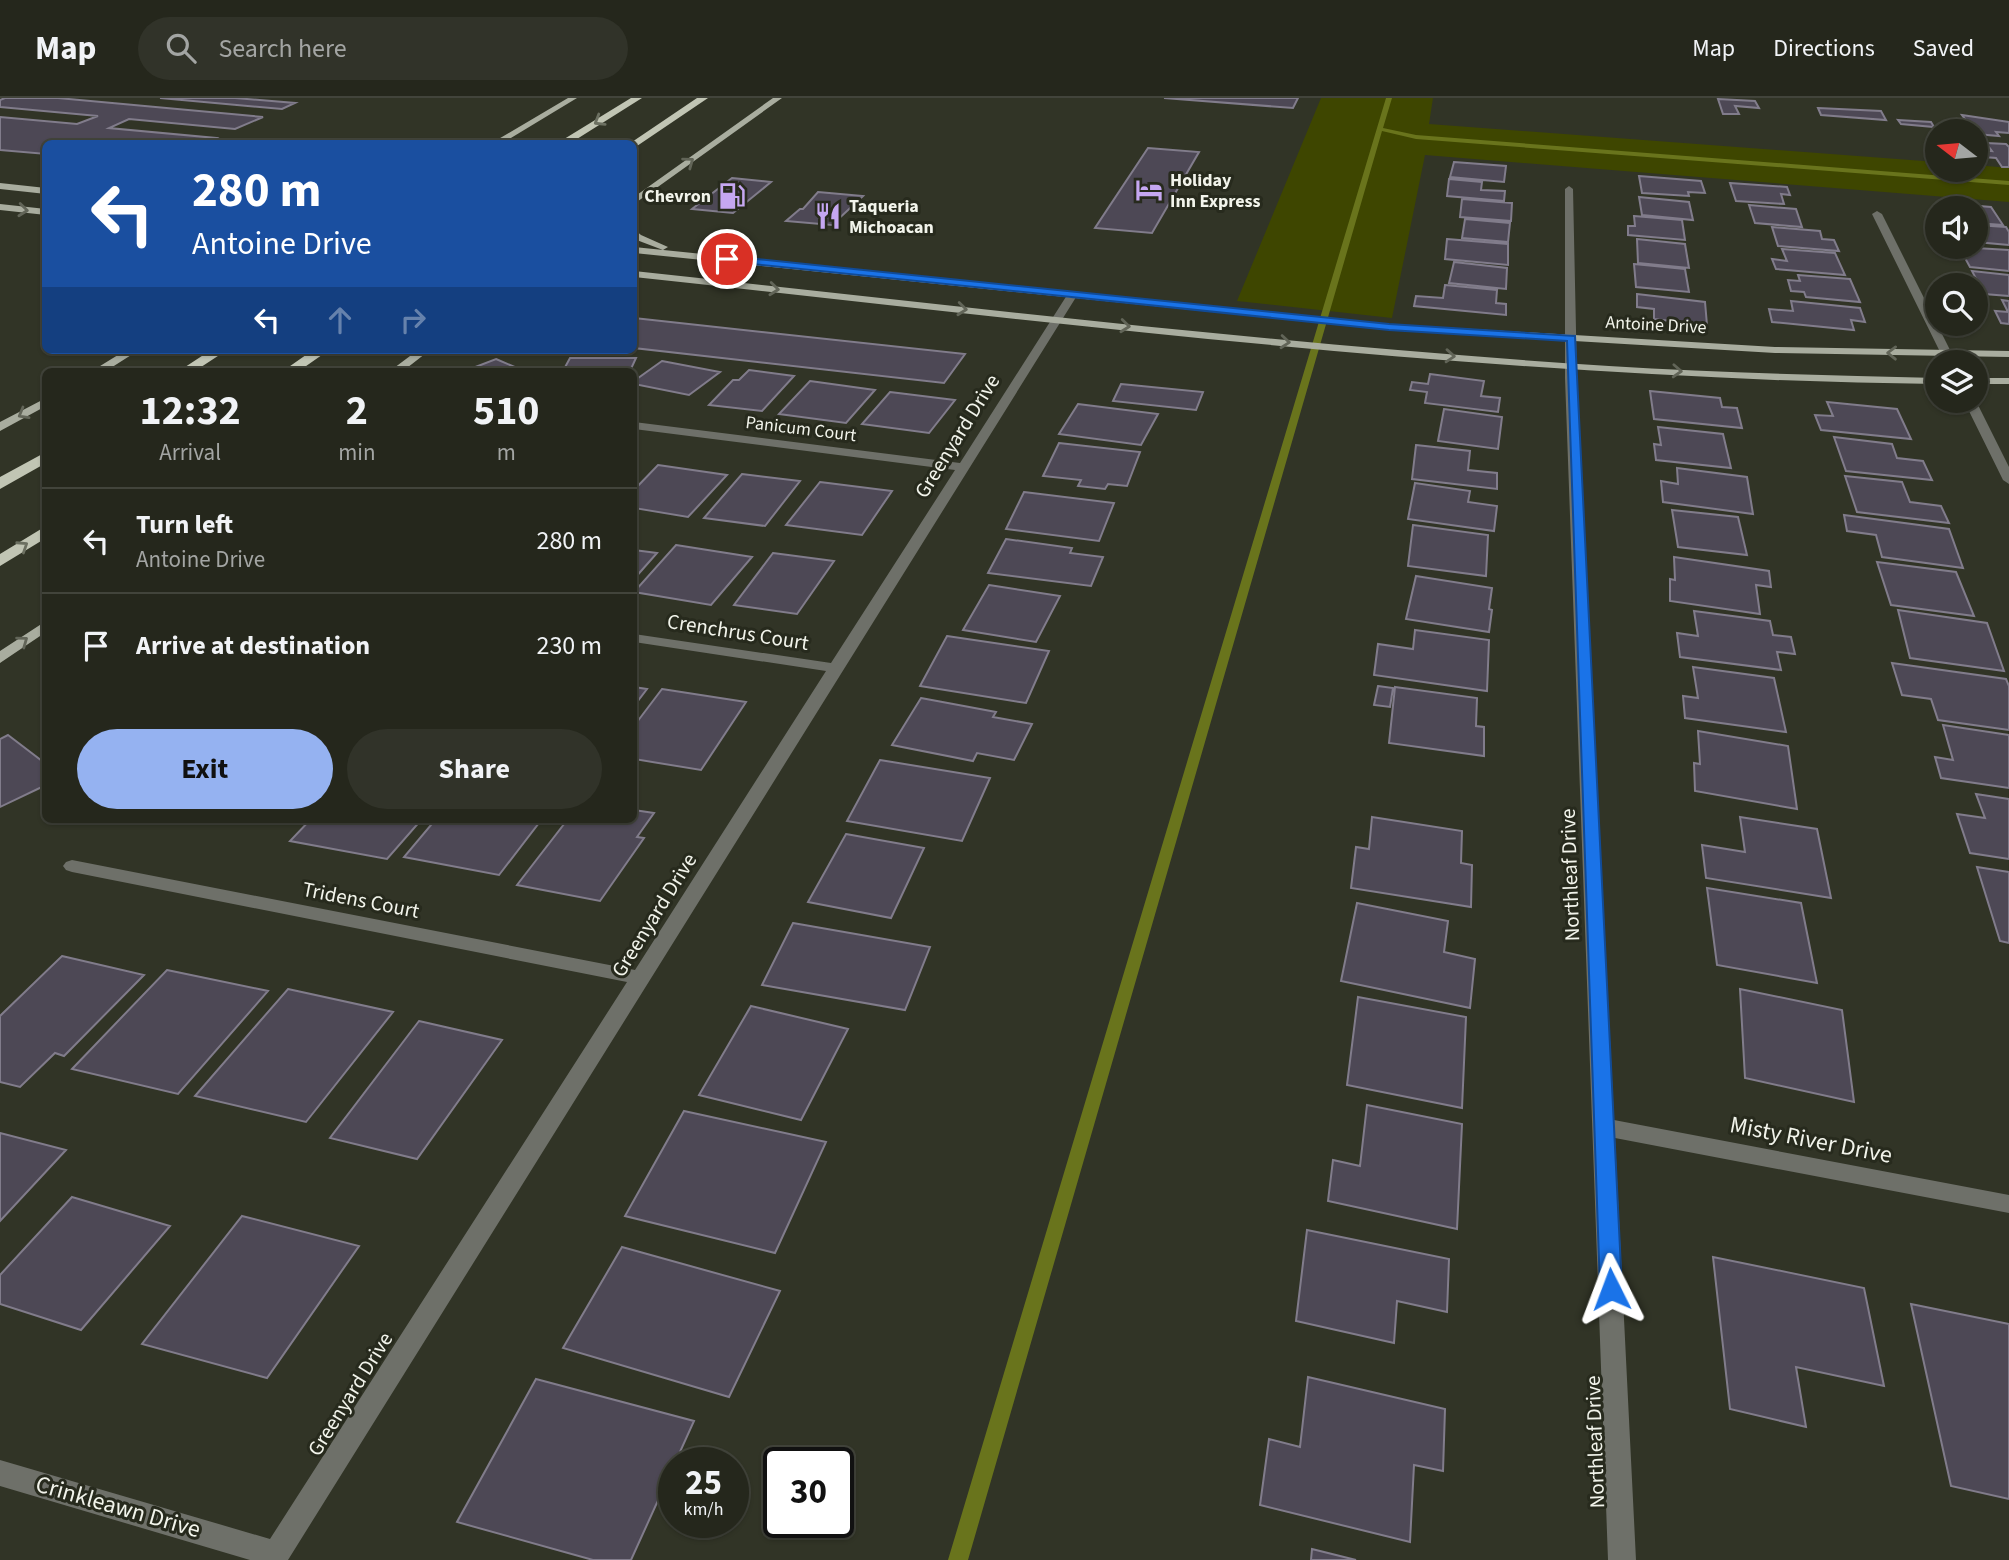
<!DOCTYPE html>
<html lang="en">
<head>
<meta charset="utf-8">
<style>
  body { margin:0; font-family:"Source Sans 3",sans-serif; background:#313329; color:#f1f3f6; height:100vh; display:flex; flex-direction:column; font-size:26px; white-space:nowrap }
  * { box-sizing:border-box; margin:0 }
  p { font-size:23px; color:#a3a5a3 }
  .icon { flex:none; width:38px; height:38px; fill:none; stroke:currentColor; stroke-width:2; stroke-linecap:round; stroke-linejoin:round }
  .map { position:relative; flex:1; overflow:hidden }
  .details { position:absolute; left:42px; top:270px; width:595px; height:455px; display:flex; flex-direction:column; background:#25271c; border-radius:10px; box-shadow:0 2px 5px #0004,0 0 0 2px #42443b }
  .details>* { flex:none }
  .banner { position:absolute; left:42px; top:42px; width:595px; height:214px; border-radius:10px; box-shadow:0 2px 5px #0004,0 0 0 2px #42443b; background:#1a4fa0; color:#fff; overflow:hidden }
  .needle { width:46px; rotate:286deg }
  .tools { position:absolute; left:1925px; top:21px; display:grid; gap:14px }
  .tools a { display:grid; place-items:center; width:63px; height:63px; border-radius:50%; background:#25271c; box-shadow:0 2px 5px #0004,0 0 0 2px #42443b; font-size:35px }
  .speed { position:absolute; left:658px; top:1349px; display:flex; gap:14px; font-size:35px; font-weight:700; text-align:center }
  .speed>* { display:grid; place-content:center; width:91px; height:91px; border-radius:50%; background:#25271c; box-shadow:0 2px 5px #0004,0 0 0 2px #42443b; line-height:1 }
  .speed small { font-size:18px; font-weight:400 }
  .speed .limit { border:4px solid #111; border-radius:10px; background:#fff; color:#111 }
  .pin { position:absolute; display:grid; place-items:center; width:60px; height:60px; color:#fff; margin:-30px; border:4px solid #fff; border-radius:50%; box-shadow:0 2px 7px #0007 }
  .me { position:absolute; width:77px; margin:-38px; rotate:357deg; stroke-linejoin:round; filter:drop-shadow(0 0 5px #0008) }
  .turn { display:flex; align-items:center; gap:24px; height:147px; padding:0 35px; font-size:32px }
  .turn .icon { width:91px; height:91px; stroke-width:2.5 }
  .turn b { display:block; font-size:49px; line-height:60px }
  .lanes { display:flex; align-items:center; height:66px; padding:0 35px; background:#0003; justify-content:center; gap:35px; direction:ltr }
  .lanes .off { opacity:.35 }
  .eta { display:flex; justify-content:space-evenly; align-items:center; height:119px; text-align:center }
  .eta b { font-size:42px; font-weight:700; line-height:49px }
  .primary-button { display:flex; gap:14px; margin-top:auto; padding:14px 35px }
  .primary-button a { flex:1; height:80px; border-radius:42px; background:#95b2f1; color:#111; font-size:28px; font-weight:700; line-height:80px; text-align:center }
  .primary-button a+a { background:#313329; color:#f1f3f6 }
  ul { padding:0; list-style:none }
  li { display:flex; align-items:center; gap:21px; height:105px; padding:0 35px; border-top:2px solid #42443b }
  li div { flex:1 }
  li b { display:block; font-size:26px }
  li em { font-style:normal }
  header { display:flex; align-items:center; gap:42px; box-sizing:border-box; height:98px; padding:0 35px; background:#25271c; border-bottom:2px solid #42443b }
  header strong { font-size:33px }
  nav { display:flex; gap:38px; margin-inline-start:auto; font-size:24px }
  .search { width:490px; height:63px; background:#313329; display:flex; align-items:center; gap:18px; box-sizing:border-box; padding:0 24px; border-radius:38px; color:#a3a5a3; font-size:26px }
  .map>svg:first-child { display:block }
  .green { fill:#3e4600 }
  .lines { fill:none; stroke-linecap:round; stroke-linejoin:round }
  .stream { fill:#69741c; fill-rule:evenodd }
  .building { fill:#4d4855; stroke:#817c8b; stroke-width:2 }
  .minor { fill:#6e7069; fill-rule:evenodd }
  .major { fill:#a9ad9f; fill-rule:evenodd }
  .highway { fill:#c1c5b4; fill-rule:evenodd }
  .oneway { stroke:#6c7061 }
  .oneway2 { stroke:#626558 }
  .route { fill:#1a73e8; stroke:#114b97; stroke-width:2 }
  .labels { text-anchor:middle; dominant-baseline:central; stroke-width:6; stroke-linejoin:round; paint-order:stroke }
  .far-poi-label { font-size:18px; font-weight:bold; fill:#f2f4eb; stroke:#272a1d; text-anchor:start }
  .far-street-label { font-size:18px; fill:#f2f4eb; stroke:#272a1d }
  .street-label { font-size:21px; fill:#f2f4eb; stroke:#272a1d }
  .near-street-label { font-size:24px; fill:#f2f4eb; stroke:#272a1d }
</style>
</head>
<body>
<header>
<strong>Map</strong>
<div class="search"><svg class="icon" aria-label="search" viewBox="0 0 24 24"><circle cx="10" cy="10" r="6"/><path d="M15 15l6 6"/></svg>Search here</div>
<nav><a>Map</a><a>Directions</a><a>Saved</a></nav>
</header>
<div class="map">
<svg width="2009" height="1462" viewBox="0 0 2009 1462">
  <rect width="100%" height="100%" fill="#313426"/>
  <path class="green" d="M1321,0H1433L1429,26L1937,64V72H1976V67L2009,70V104L1425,57L1392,220L1237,203Z"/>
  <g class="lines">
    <path class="stream" d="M1386,0H1392L1383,30L1416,37L2009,83V87L1416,41L1382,33L968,1462H948Z"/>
  </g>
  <path class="building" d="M5,0H58L263,19L235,31L129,21L109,30L216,40L204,46H46V56L0,52V19L77,26L98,18L0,9V2Z
    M160,0H235L295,5L282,11Z
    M1164,0H1298L1293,10Z
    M1718,1L1755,3L1759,10L1735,8L1739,16H1723Z
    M1818,10L1881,13L1886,22L1821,17Z
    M1962,17L2009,24V35L1996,34L1999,38L1976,36Z
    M1898,22L1931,24L1934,29L1901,26Z
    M1986,45L2006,46L2009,49V69H2002L1996,60L1984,59L1978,52L1992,53Z
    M1148,50L1199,54L1152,135L1095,130Z
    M1454,64L1506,68L1504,84L1450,79Z
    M1639,78L1701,83L1705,95L1688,94L1689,98L1642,95Z
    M732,80L771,84L733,115L692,111Z
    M1449,81L1482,84L1481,92L1505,93L1504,103L1447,98Z
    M1730,85L1787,89L1790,97L1781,96L1784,106L1736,103Z
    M818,94L863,98L832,127L786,123L800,111H803Z
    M1639,99L1689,104L1693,122L1642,117Z
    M1462,101L1512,105L1511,123L1460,119Z
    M1943,105L1991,109L2003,127L1976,125V110H1946Z
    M1749,107L1796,111L1802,129L1755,125Z
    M1634,118L1682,122L1685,142L1628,137V128H1635Z
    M1465,121L1510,125L1508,144L1462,140Z
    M1976,127L2006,129L2009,134V147L1976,144Z
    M1772,129L1820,133L1822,141L1834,142L1839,153L1778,148Z
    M1447,141L1508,146V167L1445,161Z
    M1637,141L1685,146L1689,170L1638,165Z
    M1959,149L2009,152V173L1970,169Z
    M1782,151L1835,155L1845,177L1776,171L1772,161L1787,163Z
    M1454,164L1507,170L1506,191L1449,185Z
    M1634,166L1685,171L1689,194L1636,189Z
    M1972,173L2009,177V198L1984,196Z
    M1798,177L1850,181L1860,204L1806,199L1804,194L1791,193L1788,182L1800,183Z
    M1445,187L1497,192L1496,205L1506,206V217L1414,208L1416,198L1443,200Z
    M1637,196L1705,204L1707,227L1654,221V211L1637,209Z
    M2002,202L2009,203V226L2001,225L1995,213L2008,214Z
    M1791,203L1860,210L1865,224L1851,222L1854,232L1772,224L1769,211L1793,213Z
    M634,220L965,256L944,285L634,250Z
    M570,260H636L630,273H563Z
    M496,261L524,273H465Z
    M662,263L720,274L689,297L634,286V283Z
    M749,272L794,278L762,313L709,307L733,282H739Z
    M1430,276L1484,283L1481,298L1500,300L1498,314L1425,305L1427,294L1410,292L1412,284L1428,286Z
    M810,283L875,292L846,325L779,316Z
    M1121,286L1203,294L1196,312L1113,303Z
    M1650,293L1720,300L1722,309L1737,310L1742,330L1654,321Z
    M890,294L955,302L929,335L862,326Z
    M1827,304L1897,311L1911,341L1821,332L1815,317L1833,318Z
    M1078,306L1158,316L1141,347L1059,336Z
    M1444,311L1502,319L1498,351L1438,343Z
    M1658,329L1723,336L1731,370L1656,362L1654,346L1661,347Z
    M1834,339L1892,346L1897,360L1923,363L1932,382L1846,373Z
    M1059,345L1140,354L1127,388L1108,386L1105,391L1078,388L1081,382L1043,378Z
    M1416,347L1470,353L1468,372L1497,375V391L1412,381Z
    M658,367L727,377L688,419L634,410V392Z
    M1677,370L1747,379L1753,416L1663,404L1661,383L1678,386Z
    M742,376L800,383L765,428L704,420Z
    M1845,378L1902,384L1910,404L1941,408L1949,425L1857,414Z
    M820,384L892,393L862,437L786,427Z
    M1415,385L1470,393L1468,404L1497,408L1494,433L1408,421Z
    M1024,394L1114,405L1099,443L1006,431Z
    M1672,412L1738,419L1747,457L1678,449Z
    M1844,417L1949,431L1963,470L1882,459L1876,437L1847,433Z
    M1413,427L1488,437L1486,478L1408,468Z
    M1006,441L1072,450L1070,455L1103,459L1091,488L988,475Z
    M676,447L752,459L711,507L634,494Z
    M634,452L657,455L634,481Z
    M773,455L834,463L797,516L734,507Z
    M1674,459L1769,473L1771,489L1756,487L1760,516L1670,503V481L1675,482Z
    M1877,464L1956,474L1974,518L1891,507Z
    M1416,478L1492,490L1489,511L1492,512L1489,534L1406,521Z
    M989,487L1060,498L1036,544L963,532Z
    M1898,512L1987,525L2004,573L1910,560Z
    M1694,513L1770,523L1773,537L1791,539L1795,556L1777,554L1781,572L1680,559L1677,535L1698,538Z
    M1415,532L1489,542L1487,593L1374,577L1378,546L1413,551Z
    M947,538L1049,553L1026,605L920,588Z
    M1892,565L2006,581L2009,588V632L1938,622L1931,601L1902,597Z
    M1693,569L1774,580L1786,634L1685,620L1683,598L1698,600Z
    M1378,588L1393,590L1390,609L1374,607Z
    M634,589L647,591L634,608Z
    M1395,589L1477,600L1476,628L1484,629V658L1389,645Z
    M662,591L746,604L701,672L634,661V628Z
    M921,600L996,614L993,619L1032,626L1014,662L977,655L973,663L892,647Z
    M1943,627L2009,637V690L1941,680L1935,659L1953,662Z
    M1698,633L1788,648L1797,711L1695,693L1694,665L1700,666Z
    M8,637L46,666V687L0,709V641Z
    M880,662L990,680L962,743L847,723Z
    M1976,696L2009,701V761L1970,755L1957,716L1985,720Z
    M634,712L654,715L637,739L644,740L600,803L517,787L568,721H634Z
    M1372,719L1462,733L1461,765L1472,767L1471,809L1351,790L1356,749L1369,751Z
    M1740,719L1817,731L1831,800L1706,780L1702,747L1745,754Z
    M311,721H422L387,761L290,743Z
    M436,721H542L499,777L404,759Z
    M846,736L924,750L891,820L808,804Z
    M1977,769L2009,774V845L2000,843Z
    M1707,790L1801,805L1817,885L1717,867Z
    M1357,805L1448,823L1444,854L1475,861L1470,910L1341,883Z
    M793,825L930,849L905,912L762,887Z
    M62,858L144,877L64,958L55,955L20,989L0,984V918Z
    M167,872L268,893L178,996L72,971Z
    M288,891L393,914L306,1024L195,998Z
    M1740,891L1842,912L1854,1004L1745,980Z
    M1358,899L1466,919L1462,1010L1347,987Z
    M751,908L848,931L801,1022L699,997Z
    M419,923L502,942L417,1061L330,1040Z
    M1367,1007L1462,1026L1457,1131L1328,1103L1333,1062L1360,1068Z
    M684,1013L826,1044L775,1155L625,1118Z
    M0,1035L66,1052L0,1123Z
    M72,1099L170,1128L81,1232L0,1206V1177Z
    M242,1118L359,1148L267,1280L142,1246Z
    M1307,1132L1449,1161L1447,1214L1397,1203L1394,1245L1296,1223Z
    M622,1149L780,1193L729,1299L563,1250Z
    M1713,1159L1864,1190L1884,1288L1796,1269L1806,1329L1730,1311Z
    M1911,1206L2009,1226V1401L1951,1388Z
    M1308,1279L1445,1311L1443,1373L1414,1367L1410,1444L1260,1407L1269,1341L1300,1349Z
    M536,1281L694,1323L631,1462H593L457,1424Z
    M1312,1451L1356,1462H1311Z"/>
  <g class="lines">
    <path class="minor" d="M1569,88L1573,91L1577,280L1614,1022L2009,1097V1115L1615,1040L1636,1462H1608L1565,280V91Z
      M1877,113L1882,116L1956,264H1945L1872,116Z
      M1069,194L1078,196L288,1462H250L0,1388V1362L270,1441L627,884L72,774L66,772L63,768L66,764L72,762L635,872L826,573L634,544V536L831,565L955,372L634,331V324L960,365Z
      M1964,303H1976L2009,369V386L2003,382Z"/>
    <path class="major" d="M568,0H577L501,46H490Z
      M773,0H782L634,106V99Z
      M0,85L46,90V96L0,91Z
      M0,106L46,111V117L0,112Z
      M634,131L641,137L668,149L663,152L634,141Z
      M634,149L1389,226L1775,249L2009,253V259L1775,255L1389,232L634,155Z
      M634,173C958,208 1283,247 1609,268C1718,275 1827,277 1937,280V286C1501,281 1067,226 634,179Z
      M126,252H139L106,273H92Z
      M418,252H430L403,273H390Z
      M1976,280H2009V286H1976Z
      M46,300V308L0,333V324Z
      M46,523V534L0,565V553Z"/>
    <path class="highway" d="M631,0H642L569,46H556Z
      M697,0H708L637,48L629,46Z
      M211,252H227L195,273H179Z
      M313,252H329L299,273H283Z
      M46,354V365L0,391V379Z
      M46,428V440L0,468V456Z"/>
  </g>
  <defs><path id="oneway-chevron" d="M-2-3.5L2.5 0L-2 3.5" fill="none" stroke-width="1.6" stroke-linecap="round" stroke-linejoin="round" transform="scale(1.75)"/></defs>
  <g class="oneway">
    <use href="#oneway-chevron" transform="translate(599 23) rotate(149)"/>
    <use href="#oneway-chevron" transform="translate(23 448) rotate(-33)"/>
  </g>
  <g class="oneway2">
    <use href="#oneway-chevron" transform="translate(689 64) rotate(-36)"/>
    <use href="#oneway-chevron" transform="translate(23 112) rotate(6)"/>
    <use href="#oneway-chevron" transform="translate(774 191) rotate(6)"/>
    <use href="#oneway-chevron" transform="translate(962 211) rotate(6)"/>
    <use href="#oneway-chevron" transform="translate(1125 228) rotate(6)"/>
    <use href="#oneway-chevron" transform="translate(1285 244) rotate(5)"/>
    <use href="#oneway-chevron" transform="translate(1892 255) rotate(-179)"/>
    <use href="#oneway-chevron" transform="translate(1450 258) rotate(4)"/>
    <use href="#oneway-chevron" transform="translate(1677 273) rotate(3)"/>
    <use href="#oneway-chevron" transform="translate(23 316) rotate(150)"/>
    <use href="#oneway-chevron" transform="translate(23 543) rotate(-36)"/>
  </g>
  <path class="route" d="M727,158L1389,226L1575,238L1622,1191L1619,1198L1611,1201L1603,1198L1600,1191L1567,243L1389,232L723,163V159Z"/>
  <defs>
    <symbol id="hotel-bare" viewBox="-9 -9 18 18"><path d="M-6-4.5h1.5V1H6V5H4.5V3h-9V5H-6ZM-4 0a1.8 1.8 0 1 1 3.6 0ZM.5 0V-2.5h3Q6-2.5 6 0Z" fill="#c5a7f1" stroke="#272a1d" stroke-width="2.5" paint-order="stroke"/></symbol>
    <symbol id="fuel-bare" viewBox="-9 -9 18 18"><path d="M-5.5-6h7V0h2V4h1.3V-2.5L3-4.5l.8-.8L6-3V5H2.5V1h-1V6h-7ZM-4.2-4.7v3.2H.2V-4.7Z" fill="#c5a7f1" stroke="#272a1d" stroke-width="2.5" paint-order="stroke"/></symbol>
    <symbol id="restaurant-bare" viewBox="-9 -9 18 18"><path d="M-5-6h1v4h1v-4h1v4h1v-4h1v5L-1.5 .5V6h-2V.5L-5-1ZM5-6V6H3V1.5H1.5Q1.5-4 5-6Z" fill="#c5a7f1" stroke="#272a1d" stroke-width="2.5" paint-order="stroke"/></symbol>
  </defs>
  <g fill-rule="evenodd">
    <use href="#hotel-bare" x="1130" y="73" width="38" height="38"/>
    <use href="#fuel-bare" x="713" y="79" width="38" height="38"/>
    <use href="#restaurant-bare" x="809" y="99" width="38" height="38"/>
  </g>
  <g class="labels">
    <g class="far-poi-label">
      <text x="1170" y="82">Holiday<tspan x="1170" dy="21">Inn Express</tspan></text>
      <text x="711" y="98" text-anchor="end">Chevron</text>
      <text x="849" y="108">Taqueria<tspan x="849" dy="21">Michoacan</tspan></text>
    </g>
    <g class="far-street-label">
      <text transform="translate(1656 227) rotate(3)">Antoine Drive</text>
      <text transform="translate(801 331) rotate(7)">Panicum Court</text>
    </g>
    <g class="street-label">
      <text transform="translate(957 338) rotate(-58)">Greenyard Drive</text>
      <text transform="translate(738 534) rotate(9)">Crenchrus Court</text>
      <text transform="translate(1570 777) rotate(-92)">Northleaf Drive</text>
      <text transform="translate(361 802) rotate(11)">Tridens Court</text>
      <text transform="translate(654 817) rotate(-58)">Greenyard Drive</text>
      <text transform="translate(350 1296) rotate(-58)">Greenyard Drive</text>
      <text transform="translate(1595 1344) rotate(-92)">Northleaf Drive</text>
    </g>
    <g class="near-street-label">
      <text transform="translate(1811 1042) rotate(11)">Misty River Drive</text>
      <text transform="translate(118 1409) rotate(16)">Crinkleawn Drive</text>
    </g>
  </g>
</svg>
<div class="tools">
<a><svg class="needle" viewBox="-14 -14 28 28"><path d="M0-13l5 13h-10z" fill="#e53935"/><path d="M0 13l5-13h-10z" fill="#a3a5a3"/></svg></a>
<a><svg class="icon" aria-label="sound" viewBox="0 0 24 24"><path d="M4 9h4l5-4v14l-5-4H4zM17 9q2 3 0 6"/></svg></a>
<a><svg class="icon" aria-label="search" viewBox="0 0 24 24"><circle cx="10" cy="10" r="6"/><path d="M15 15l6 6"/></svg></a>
<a><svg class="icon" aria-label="layers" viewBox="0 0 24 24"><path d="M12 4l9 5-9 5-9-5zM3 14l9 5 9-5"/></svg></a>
</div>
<div class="speed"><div>25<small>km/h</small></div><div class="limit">30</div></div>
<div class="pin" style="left:727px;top:161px;background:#d93025"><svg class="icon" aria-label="arrive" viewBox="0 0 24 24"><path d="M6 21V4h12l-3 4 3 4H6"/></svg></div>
<svg class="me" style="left:1611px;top:1191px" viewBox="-20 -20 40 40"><path d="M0-17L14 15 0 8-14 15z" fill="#1a73e8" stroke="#fff" stroke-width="4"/></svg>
<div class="banner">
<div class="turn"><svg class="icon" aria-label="left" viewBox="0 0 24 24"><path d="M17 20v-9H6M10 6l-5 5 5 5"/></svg><div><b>280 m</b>Antoine Drive</div></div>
<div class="lanes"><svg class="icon" aria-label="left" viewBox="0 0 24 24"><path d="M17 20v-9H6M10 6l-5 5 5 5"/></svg><svg class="icon off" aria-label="ahead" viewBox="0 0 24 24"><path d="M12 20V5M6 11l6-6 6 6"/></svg><svg class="icon off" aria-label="right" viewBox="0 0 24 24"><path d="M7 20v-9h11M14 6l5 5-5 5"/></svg></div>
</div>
<section class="details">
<div class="eta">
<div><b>12:32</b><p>Arrival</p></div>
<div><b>2</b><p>min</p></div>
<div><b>510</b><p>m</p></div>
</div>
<ul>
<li><svg class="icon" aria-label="left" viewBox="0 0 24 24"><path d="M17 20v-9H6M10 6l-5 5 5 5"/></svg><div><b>Turn left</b><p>Antoine Drive</p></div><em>280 m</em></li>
<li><svg class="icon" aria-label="arrive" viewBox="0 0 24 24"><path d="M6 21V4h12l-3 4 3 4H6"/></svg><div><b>Arrive at destination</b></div><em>230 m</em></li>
</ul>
<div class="primary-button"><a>Exit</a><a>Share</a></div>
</section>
</div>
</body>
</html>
